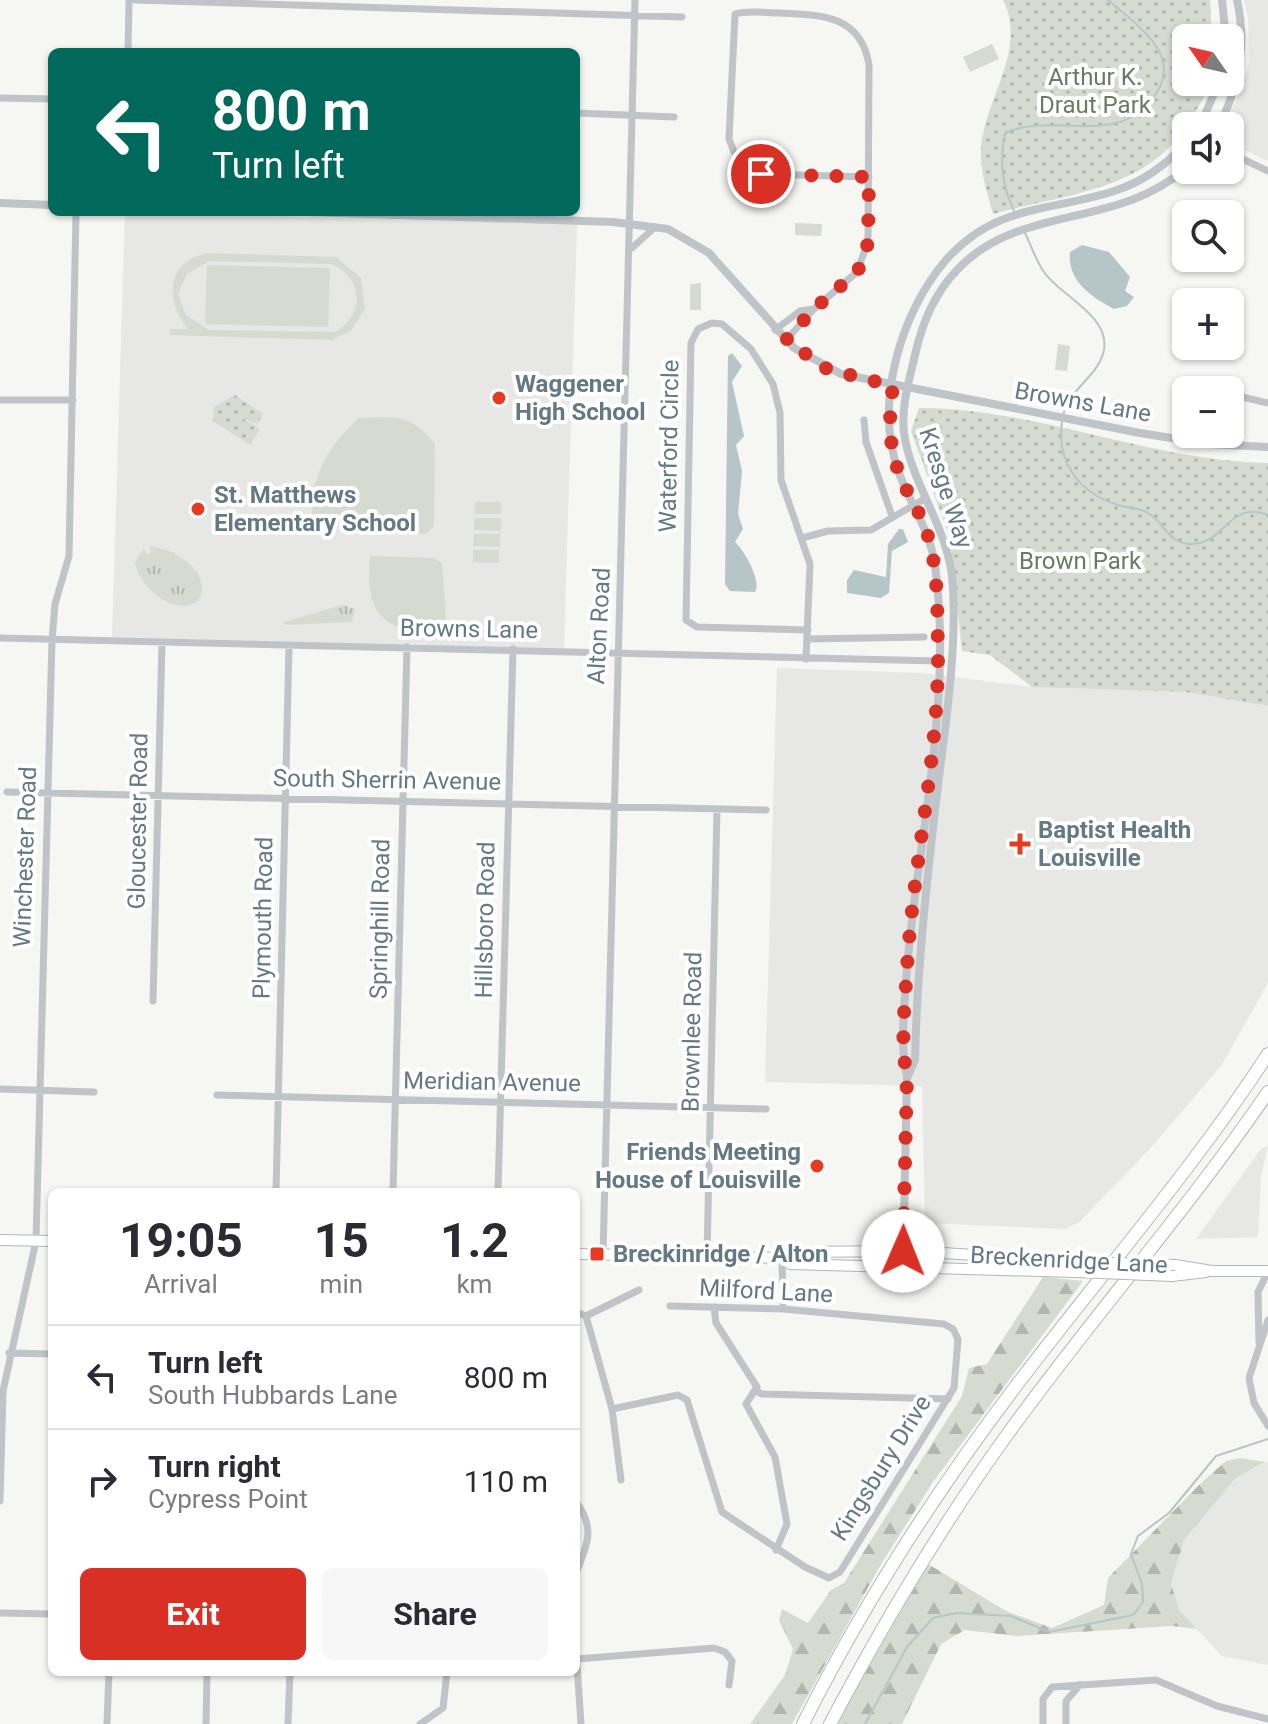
<!DOCTYPE html>
<html lang="en">
<head>
<meta charset="utf-8">
<style>
  body { margin:0; font-family:Roboto,sans-serif; background:#f7f7f7; color:#2b2b33; height:100vh; display:flex; flex-direction:column; font-size:30px; white-space:nowrap }
  * { box-sizing:border-box; margin:0 }
  p { font-size:26px; color:#7c7c81 }
  .icon { flex:none; width:44px; height:44px; fill:none; stroke:currentColor; stroke-width:2; stroke-linecap:round; stroke-linejoin:round }
  .map { position:relative; flex:1; overflow:hidden }
  .drawer { position:absolute; left:48px; top:1188px; width:532px; height:488px; display:flex; flex-direction:column; background:#fff; border-radius:12px; box-shadow:0 2px 6px #0004 }
  .drawer>* { flex:none }
  .guide { position:absolute; left:48px; top:48px; width:532px; height:168px; border-radius:12px; box-shadow:0 2px 6px #0004; background:#00695c; color:#fff; overflow:hidden }
  .needle { width:52px; rotate:304deg }
  .fabs { position:absolute; left:1172px; top:24px; display:grid; gap:16px }
  .fabs a { display:grid; place-items:center; width:72px; height:72px; border-radius:12px; background:#fff; box-shadow:0 2px 6px #0004; font-size:40px }
  .pin { position:absolute; display:grid; place-items:center; width:68px; height:68px; color:#fff; margin:-34px; border:4px solid #fff; border-radius:50%; box-shadow:0 2px 8px #0007 }
  .me { position:absolute; width:88px; margin:-44px; rotate:1deg; stroke-linejoin:round; filter:drop-shadow(0 0 6px #0008) }
  .turn { display:flex; align-items:center; gap:28px; height:168px; padding:0 32px; font-size:36px }
  .turn .icon { width:104px; height:104px; stroke-width:2.5 }
  .turn b { display:block; font-size:56px; line-height:68px }
  .eta { display:flex; justify-content:space-evenly; align-items:center; height:136px; text-align:center }
  .eta b { font-size:48px; font-weight:700; line-height:56px }
  .button { display:flex; gap:16px; margin-top:auto; padding:16px 32px }
  .button a { flex:1; height:92px; border-radius:12px; background:#d93025; color:#fff; font-size:32px; font-weight:700; line-height:92px; text-align:center }
  .button a+a { background:#f7f7f7; color:#2b2b33 }
  ul { padding:0; list-style:none }
  li { display:flex; align-items:center; gap:24px; height:104px; padding:0 32px; border-top:2px solid #e1e1e2 }
  li div { flex:1 }
  li b { display:block; font-size:30px }
  li em { font-style:normal }
  .map>svg:first-child { display:block }
  .built { fill:#e7e7e6 }
  .grass { fill:url(#grass-tufts) }
  .forest { fill:url(#forest-firs) }
  .park { fill:url(#park-dots) }
  .pitch { fill:#d6dbd1; fill-rule:evenodd }
  .water { fill:#b6c5c8 }
  .lines { fill:none; stroke-linecap:round; stroke-linejoin:round }
  .stream { stroke:#b6c5c8; stroke-width:2 }
  .secondary-casing { stroke:#b1b8bb; stroke-width:12 }
  .motorway-casing { stroke:#b4b8bb; stroke-width:14 }
  .minor { stroke:#bec4c7; stroke-width:7 }
  .tertiary { stroke:#bec4c7; stroke-width:8 }
  .secondary { stroke:#fff; stroke-width:10 }
  .motorway { stroke:#fff; stroke-width:12 }
  .secondary-bridge-casing { stroke:#b1b8bb; stroke-width:12; stroke-linecap:butt }
  .secondary-bridge { stroke:#fff; stroke-width:10 }
  .route { stroke:#d93025; stroke-width:14; stroke-dasharray:0 25.2 }
  .poi-dot { fill:#e73b21; stroke:#fff; stroke-width:3 }
  .labels { text-anchor:middle; dominant-baseline:central; stroke-width:8; stroke-linejoin:round; paint-order:stroke }
  .park-label { font-size:24px; fill:#6b7b63; stroke:#fff }
  .poi-label { font-size:24px; font-weight:bold; fill:#647984; stroke:#fff; text-anchor:start }
  .street-label { font-size:24px; fill:#647984; stroke:#fff }
</style>
</head>
<body>
<div class="map">
<svg width="1268" height="1724" viewBox="0 0 1268 1724">
  <defs>
    <pattern id="grass-tufts" width="24" height="20" patternUnits="userSpaceOnUse" patternTransform="scale(2)"><rect width="24" height="20" fill="#d6dbd1"/><path d="M3 7l-1-3M5 7V3M7 7l1-3M15 17l-1-3M17 17v-4M19 17l1-3" fill="none" stroke="#b1b6af"/></pattern>
    <pattern id="forest-firs" width="22" height="20" patternUnits="userSpaceOnUse" patternTransform="scale(2)"><rect width="22" height="20" fill="#d6dbd1"/><path d="M5 1l3.5 6h-7zM16 11l3.5 6h-7z" fill="#b1b6af"/></pattern>
    <pattern id="park-dots" width="8" height="8" patternUnits="userSpaceOnUse" patternTransform="scale(2)"><rect width="8" height="8" fill="#d6dbd1"/><path d="M2 2h.1M6 6h.1" fill="none" stroke="#b1b6af" stroke-width="1.8" stroke-linecap="round"/></pattern>
  </defs>
  <rect width="100%" height="100%" fill="#f6f6f2"/>
  <path class="built" d="M1244,0H1268V161L1230,143V126H1224L1241,91L1249,62L1248,18Z
    M125,212L577,224L564,649L112,637Z
    M777,668L923,673L1032,687L1186,692L1268,706V983L1221,1066L1148,1151L1079,1222L1066,1229L925,1223L922,1086L765,1082Z
    M1268,1145L1261,1177L1258,1237L1196,1239L1260,1150Z
    M1268,1461V1665L1222,1656L1180,1611L1171,1584L1184,1540L1236,1478Z"/>
  <path class="grass" d="M149,546C173,548 213,571 199,600C176,619 138,587 135,562L144,548L146,554L151,553Z
    M343,605L355,609L352,622L285,625L283,622Z"/>
  <path class="forest" d="M1043,1277L1083,1281L933,1482L880,1566L792,1724H750L785,1675L793,1649L779,1620L782,1609L808,1623L831,1590L844,1583L962,1396L969,1368L987,1364Z
    M1240,1458L1265,1462L1236,1478L1184,1540L1171,1584L1180,1611L1197,1629L1172,1626L1016,1636L965,1630L941,1644L902,1724H836L928,1564L1006,1611L1052,1628L1104,1605L1108,1578L1201,1483L1226,1461Z"/>
  <path class="park" d="M1003,0H1210L1212,38H1186V82H1209C1205,99 1195,112 1186,126C1146,191 1060,195 993,214C987,192 980,171 981,148C985,98 1028,49 1003,0Z
    M235,395L263,414L257,424L240,417L260,429L250,445L213,421L214,407Z
    M919,408C1037,408 1150,461 1268,463V706L1186,692L1032,687L990,655L962,651L950,538L911,431Z"/>
  <path class="pitch" d="M992,44L999,59L970,72L963,57Z
    M795,223L822,224L821,236L795,235Z
    M208,253L336,257L361,278L365,309L351,331L332,340L169,335L170,329H188C164,300 166,261 208,253ZM209,261L331,264C364,278 365,314 335,332L209,330L186,315L178,294L187,274Z
    M207,265L330,268L328,327L205,324Z
    M701,283V310H690V284Z
    M1058,344L1070,346L1067,371L1055,370Z
    M359,418C396,417 410,413 435,444L434,526L426,534L313,527C308,480 325,449 359,418Z
    M475,502H501V514H475Z
    M474,518H501V531L474,530Z
    M474,534H500V547L473,546Z
    M473,550H499V563L473,562Z
    M370,556L435,558L442,564L447,631C387,635 364,619 370,556Z"/>
  <path class="water" d="M1082,245L1109,252L1130,277L1125,291L1134,297L1127,306L1114,309C1091,297 1067,281 1070,252Z
    M732,353L742,366L732,382L744,436L736,445L742,471L738,514L743,529L735,542C744,550 762,581 755,592L730,591L725,584L728,356Z
    M899,529H903L908,542L892,551L889,593L881,598L847,593V580L854,570L886,577L888,544Z"/>
  <g class="lines">
    <path class="stream" d="M1015,213C1002,186 999,162 1005,133C1057,110 1120,151 1157,92C1182,53 1134,23 1108,0
      M1025,233C1031,245 1036,261 1044,272C1061,297 1114,317 1103,354C1096,378 1067,391 1063,416
      M1062,422C1056,462 1079,493 1118,505C1127,508 1141,508 1148,513C1165,523 1169,545 1192,544C1226,543 1229,500 1268,515
      M865,1724L907,1647L933,1618L956,1613L1011,1616L1049,1632L1133,1615L1143,1602L1142,1584L1131,1554L1138,1536L1169,1513L1216,1456L1268,1439"/>
    <defs>
      <path id="secondary" d="M0,1240L52,1241
        M576,1254L782,1258L790,1264L1076,1272
        M786,1258L791,1252L911,1251L1084,1262
        M1175,1265L1212,1271H1268
        M1172,1276L1206,1272"/>
      <path id="motorway" d="M803,1724C864,1602 937,1490 1019,1382C1102,1273 1193,1169 1268,1054
        M830,1724C883,1624 941,1526 1007,1435C1091,1318 1187,1211 1268,1092"/>
    </defs>
    <use href="#secondary" class="secondary-casing"/>
    <use href="#motorway" class="motorway-casing"/>
    <path class="minor" d="M135,0L682,17
      M128,52L129,0
      M0,98L52,99
      M576,113L674,117
      M1230,153L1268,171
      M632,248L655,227
      M814,309L857,272L868,242L869,65C861,15 822,15 780,13C766,13 749,10 735,14L729,139L734,152L761,174L869,177
      M775,330L800,311L814,309L786,340
      M1230,394L1268,403
      M0,400H73
      M864,420L866,442L892,516
      M1209,444V434
      M802,538L828,531L871,530L926,498
      M0,638L938,661
      M807,639L924,637
      M806,659L810,564L781,480L780,413L773,384L751,349L722,324L712,323L698,329L691,343L686,620L697,627L808,630
      M7,792L766,810
      M153,1001L162,642
      M0,1089L94,1092
      M217,1095L766,1109
      M276,1192L289,645
      M393,1192L407,647
      M498,1192L513,649
      M603,1255L635,0
      M707,1257L717,809
      M782,1258L783,1309
      M714,1307L716,1323L757,1387L746,1404L775,1457L787,1524L776,1550
      M576,1312L586,1316L639,1290
      M586,1316L612,1409L621,1480
      M1268,1320L1249,1378L1254,1403L1268,1426
      M1259,1342L1258,1292L1268,1271
      M9,1353L52,1354
      M756,1391L762,1394L948,1399
      M612,1409L678,1395L687,1400L722,1512L805,1567L829,1578L840,1572L954,1388L958,1339L953,1329L944,1324L783,1309L670,1306
      M0,1501L3,1391L36,1241L52,640L55,604L69,556L76,212
      M576,1502C596,1527 587,1547 576,1573
      M0,1613L52,1614
      M576,1649L581,1724
      M577,1659L714,1648L725,1652L732,1661L729,1685
      M107,1724L109,1672
      M206,1724L207,1672
      M288,1724L290,1672
      M420,1724L443,1708L447,1672
      M1043,1724V1699L1052,1687L1156,1680L1217,1706L1268,1719
      M1066,1724V1701L1080,1685"/>
    <path class="tertiary" d="M1222,0L1226,38
      M1200,126L1219,82
      M1219,126C1239,86 1247,44 1237,0
      M0,203L52,205
      M305,212L613,222L668,229L709,253L794,348L841,374L1140,433L1209,444L1268,447
      M908,1076L915,1060C917,964 928,870 939,776C947,716 958,636 952,576C946,525 911,483 904,433C901,406 909,381 915,355C922,323 934,294 957,270C1018,204 1118,229 1186,168
      M903,1266L907,1077C900,1046 904,1013 906,981C912,896 929,813 936,728C941,676 942,617 935,565C930,529 909,503 898,470C874,402 901,312 946,260C997,202 1054,212 1117,190C1144,181 1166,165 1186,143"/>
    <use href="#secondary" class="secondary"/>
    <use href="#motorway" class="motorway"/>
    <defs>
      <path id="secondary-bridge" d="M1084,1262L1175,1265
        M1076,1272L1172,1276"/>
    </defs>
    <use href="#secondary-bridge" class="secondary-bridge-casing"/>
    <use href="#secondary-bridge" class="secondary-bridge"/>
  </g>
  <g class="lines">
    <path class="route" d="M761,174L869,177L868,242L864,259L857,272L814,309L786,340L827,369L893,386C889,414 888,443 898,470C905,491 919,509 926,530C939,568 937,610 938,650C939,757 913,862 907,969C905,1004 900,1042 907,1077L903,1251"/>
  </g>
  <g class="poi-dot">
    <circle cx="499" cy="398" r="8"/>
    <circle cx="198" cy="509" r="8"/>
    <path d="M1016 832h8v8h8v8h-8v8h-8v-8h-8v-8h8z"/>
    <circle cx="817" cy="1166" r="8"/>
    <rect x="589" y="1246" width="16" height="16" rx="4"/>
  </g>
  <g class="labels">
    <g class="park-label">
      <text x="1095" y="77">Arthur K.<tspan x="1095" dy="28">Draut Park</tspan></text>
      <text x="1080" y="561">Brown Park</text>
    </g>
    <g class="poi-label">
      <text x="515" y="384">Waggener<tspan x="515" dy="28">High School</tspan></text>
      <text x="214" y="495">St. Matthews<tspan x="214" dy="28">Elementary School</tspan></text>
      <text x="1038" y="830">Baptist Health<tspan x="1038" dy="28">Louisville</tspan></text>
      <text x="801" y="1152" text-anchor="end">Friends Meeting<tspan x="801" dy="28">House of Louisville</tspan></text>
      <text x="613" y="1254">Breckinridge / Alton</text>
    </g>
    <g class="street-label">
      <text transform="translate(1083 402) rotate(10)">Browns Lane</text>
      <text transform="translate(669 446) rotate(-89)">Waterford Circle</text>
      <text transform="translate(946 488) rotate(72)">Kresge Way</text>
      <text transform="translate(599 626) rotate(-87)">Alton Road</text>
      <text transform="translate(469 629) rotate(1)">Browns Lane</text>
      <text transform="translate(387 780) rotate(1)">South Sherrin Avenue</text>
      <text transform="translate(138 821) rotate(-89)">Gloucester Road</text>
      <text transform="translate(25 857) rotate(-88)">Winchester Road</text>
      <text transform="translate(263 918) rotate(-89)">Plymouth Road</text>
      <text transform="translate(380 919) rotate(-89)">Springhill Road</text>
      <text transform="translate(485 920) rotate(-89)">Hillsboro Road</text>
      <text transform="translate(692 1032) rotate(-89)">Brownlee Road</text>
      <text transform="translate(492 1082) rotate(1)">Meridian Avenue</text>
      <text transform="translate(1069 1260) rotate(3)">Breckenridge Lane</text>
      <text transform="translate(766 1291) rotate(3)">Milford Lane</text>
      <text transform="translate(881 1468) rotate(-58)">Kingsbury Drive</text>
    </g>
  </g>
</svg>
<div class="fabs">
<a><svg class="needle" viewBox="-14 -14 28 28"><path d="M0-13l5 13h-10z" fill="#e53935"/><path d="M0 13l5-13h-10z" fill="#7c7c81"/></svg></a>
<a><svg class="icon" aria-label="sound" viewBox="0 0 24 24"><path d="M4 9h4l5-4v14l-5-4H4zM17 9q2 3 0 6"/></svg></a>
<a><svg class="icon" aria-label="search" viewBox="0 0 24 24"><circle cx="10" cy="10" r="6"/><path d="M15 15l6 6"/></svg></a>
<a>+</a>
<a>−</a>
</div>
<div class="pin" style="left:761px;top:174px;background:#d93025"><svg class="icon" aria-label="arrive" viewBox="0 0 24 24"><path d="M6 21V4h12l-3 4 3 4H6"/></svg></div>
<svg class="me" style="left:903px;top:1251px" viewBox="-20 -20 40 40"><circle r="19" fill="#fff"/><path d="M0-13L10 11 0 6-10 11z" fill="#d93025"/></svg>
<div class="guide">
<div class="turn"><svg class="icon" aria-label="left" viewBox="0 0 24 24"><path d="M17 20v-9H6M10 6l-5 5 5 5"/></svg><div><b>800 m</b>Turn left</div></div>
</div>
<section class="drawer">
<div class="eta">
<div><b>19:05</b><p>Arrival</p></div>
<div><b>15</b><p>min</p></div>
<div><b>1.2</b><p>km</p></div>
</div>
<ul>
<li><svg class="icon" aria-label="left" viewBox="0 0 24 24"><path d="M17 20v-9H6M10 6l-5 5 5 5"/></svg><div><b>Turn left</b><p>South Hubbards Lane</p></div><em>800 m</em></li>
<li><svg class="icon" aria-label="right" viewBox="0 0 24 24"><path d="M7 20v-9h11M14 6l5 5-5 5"/></svg><div><b>Turn right</b><p>Cypress Point</p></div><em>110 m</em></li>
</ul>
<div class="button"><a>Exit</a><a>Share</a></div>
</section>
</div>
</body>
</html>
